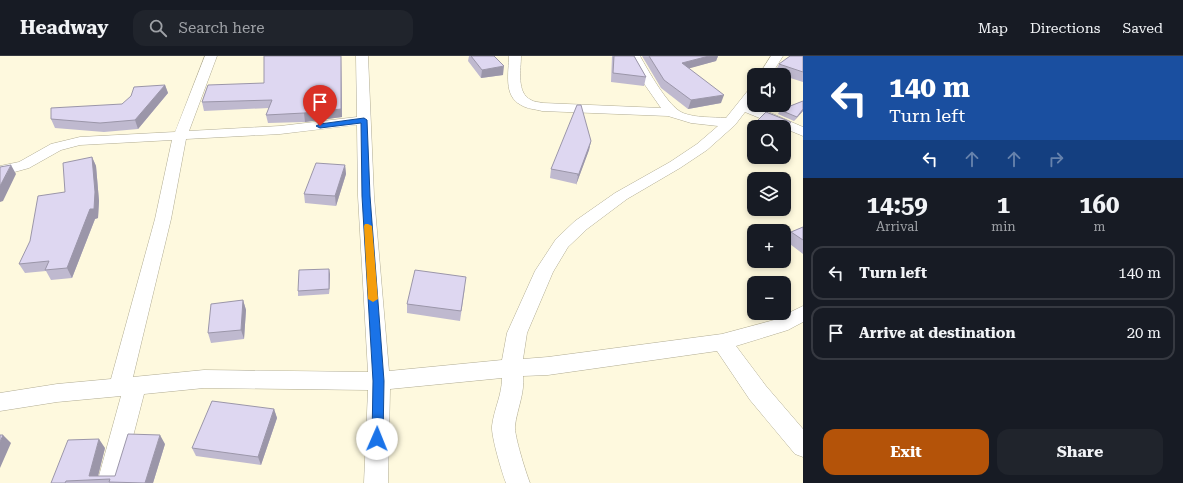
<!DOCTYPE html>
<html lang="en">
<head>
<meta charset="utf-8">
<style>
  body { margin:0; font-family:"Roboto Serif",serif; background:#20242c; color:#f1f3f6; height:100vh; display:flex; flex-direction:column; font-size:15px; white-space:nowrap }
  * { box-sizing:border-box; margin:0 }
  p { font-size:13px; color:#9ea1a6 }
  .icon { flex:none; width:22px; height:22px; fill:none; stroke:currentColor; stroke-width:2; stroke-linecap:round; stroke-linejoin:round }
  .map { position:relative; flex:1; overflow:hidden }
  .drawer { display:flex; flex-direction:column; background:#171b24; width:380px }
  .drawer>* { flex:none }
  .hud { background:#1a4fa0; color:#fff; overflow:hidden }
  .tools { position:absolute; left:747px; top:12px; display:grid; gap:8px }
  .tools a { display:grid; place-items:center; width:44px; height:44px; border-radius:8px; background:#171b24; box-shadow:0 2px 6px #0003; font-size:20px }
  .pin { position:absolute; display:grid; place-items:center; width:34px; height:34px; color:#fff; margin:-41px -17px; border-radius:50% 50% 50% 0; rotate:-45deg; box-shadow:0 0 4px #0007 }
  .pin .icon { rotate:45deg }
  .me { position:absolute; width:44px; margin:-22px; rotate:1deg; stroke-linejoin:round; filter:drop-shadow(0 0 3px #0008) }
  .turn { display:flex; align-items:center; gap:14px; height:84px; padding:0 20px; font-size:18px }
  .turn .icon { width:52px; height:52px; stroke-width:2.5 }
  .turn b { display:block; font-size:28px; line-height:34px }
  .lanes { display:flex; align-items:center; height:38px; padding:0 20px; background:#0003; justify-content:center; gap:20px; direction:ltr }
  .lanes .off { opacity:.35 }
  .eta { display:flex; justify-content:space-evenly; align-items:center; height:68px; text-align:center }
  .eta b { font-size:24px; font-weight:700; line-height:28px }
  .action { display:flex; gap:8px; margin-top:auto; padding:8px 20px }
  .action a { flex:1; height:46px; border-radius:12px; background:#b45309; color:#fff; font-size:16px; font-weight:700; line-height:46px; text-align:center }
  .action a+a { background:#20242c; color:#f1f3f6 }
  ul { padding:0; list-style:none }
  li { display:flex; align-items:center; gap:12px; height:54px; margin:0 8px 6px; padding:0 12px; border:2px solid #363941; border-radius:12px }
  li div { flex:1 }
  li b { display:block; font-size:15px }
  li em { font-style:normal }
  header { display:flex; align-items:center; gap:24px; box-sizing:border-box; height:56px; padding:0 20px; background:#171b24; border-bottom:1px solid #363941 }
  header strong { font-size:19px }
  nav { display:flex; gap:22px; margin-inline-start:auto; font-size:14px }
  .search { width:280px; height:36px; background:#20242c; display:flex; align-items:center; gap:10px; box-sizing:border-box; padding:0 14px; border-radius:12px; color:#9ea1a6; font-size:15px }
  main { display:flex; flex:1; min-height:0 }
  .map>svg:first-child { display:block }
  .lines { fill:none; stroke-linecap:round; stroke-linejoin:round }
  .street-casing { stroke:#b1ac93; stroke-width:1 }
  .street { fill:#fff; fill-rule:evenodd }
  .wall { fill:#bfb9cf }
  .shaded-wall { fill:#9b96a9 }
  .building { fill:#ded7f1; stroke:#9b96a9 }
  .route { fill:#1a73e8; stroke:#114b97 }
  .slow { fill:#f59e0b }
</style>
</head>
<body>
<header>
<strong>Headway</strong>
<div class="search"><svg class="icon" aria-label="search" viewBox="0 0 24 24"><circle cx="10" cy="10" r="6"/><path d="M15 15l6 6"/></svg>Search here</div>
<nav><a>Map</a><a>Directions</a><a>Saved</a></nav>
</header>
<main>
<div class="map">
<svg width="803" height="427" viewBox="0 0 803 427">
  <rect width="100%" height="100%" fill="#fef9de"/>
  <g class="lines">
    <defs>
      <path id="street" d="M205,0H217L189,75L280,70L357,61L356,0H368L374,140L389,315L502,304L507,277L535,215L556,183L575,165L615,137L670,106L697,88L718,70L691,67L668,60L542,55C535,53 527,53 521,49C503,40 509,16 509,0H521C521,13 516,37 531,44C534,46 539,46 543,47L661,52L645,29L628,0H640C648,14 668,51 683,57C696,62 712,61 726,62L750,32L754,31V44L750,48L803,71V80L745,56L735,69L707,94L680,112L627,143L587,173L568,191L553,216L527,277L523,303L548,301L722,278L774,264L803,250V266L788,274L736,290L766,330L803,373V401L795,398L750,344L717,295L548,319L523,320C525,337 517,353 515,370C514,379 526,417 530,427H506C502,417 491,380 492,370C494,353 502,339 502,322L390,333L388,427H364L368,334L204,332L144,338L121,427H97L121,340L57,346L0,355V337L57,328L111,323L155,163L172,84L80,89L61,94L29,112L0,120V110L19,106L51,88L80,81L175,76ZM357,69L358,140L368,316L204,314L133,321L171,163L186,83L280,78Z
        M771,0H783L771,19H759Z"/>
    </defs>
    <use href="#street" class="street-casing"/>
    <use href="#street" class="street"/>
  </g>
  <path class="wall" d="M264,0H341L342,61L305,66L268,67L266,59L269,52L204,55L202,46L264,27Z
    M469,0H494L503,19L481,22L468,5Z
    M612,0H634L646,21L644,30L611,26Z
    M642,0H718L716,5L689,12L721,47L688,53L661,32Z
    M803,0V26L784,20V19H782L775,16L779,8Z
    M165,29L168,37L138,73L104,76L55,72L51,63L122,48Z
    M803,45V55L794,65L778,58L780,54Z
    M766,56L791,66L786,75L784,77V71H754V78L750,77L754,68Z
    M591,85L589,94L576,129V128L550,122L551,113Z
    M92,101L96,110L99,145L98,162L95,163L72,222L51,224L46,215L25,217L19,208Z
    M345,109L346,118L336,150L305,147L304,138Z
    M803,171V198L786,185L791,176Z
    M330,218L329,238L298,240V235Z
    M465,231L460,265L407,257V248Z
    M243,244L246,254L244,283L211,287L208,277Z
    M274,353L277,362L261,409L196,400L192,392Z
    M165,388L153,427H51L105,392L98,420H115Z"/>
  <path class="shaded-wall" d="M341,0L342,61L305,66L304,57Z
    M709,0H718L716,5L680,15L682,7Z
    M504,10L503,19L481,22L482,14Z
    M165,29L168,37L138,73L135,64Z
    M724,39L721,47L688,53L691,44Z
    M803,53V55L794,65Z
    M791,66L786,75L784,77V74Z
    M591,85L589,94L576,129L578,120Z
    M92,101L96,110L99,145L98,162L95,163L72,222L67,212Z
    M11,109L16,118L3,145L0,146V130Z
    M345,109L346,118L336,150L335,140Z
    M329,213L330,218L329,238Z
    M243,244L246,254L244,283L241,274Z
    M274,353L277,362L261,409L258,401Z
    M3,379L11,387L0,412V386Z
    M160,379L165,388L153,427H145Z
    M99,383L105,392L97,424L89,420Z"/>
  <path class="building" d="M264,0H341V53L304,57L266,59L272,44L202,46L208,29L264,27Z
    M471,0H494L504,10L482,14Z
    M614,0H634L646,21L613,17Z
    M649,0H709L682,7L724,39L691,44L664,24Z
    M790,0H803V16L779,8Z
    M165,29L135,64L100,67L51,63V52L122,48L131,40L134,31Z
    M803,45V53L797,61L780,54Z
    M577,49H581L591,85L578,120V118L551,113Z
    M766,56L791,66L784,74V71H760L761,70L754,68Z
    M92,101L95,136L94,153H90L67,212L45,214L49,205L19,208L30,185L38,140L65,136L63,107Z
    M316,107L345,109L335,140L304,138Z
    M11,109L0,130V111Z
    M803,171V184L791,176Z
    M329,213V233L298,235L299,214Z
    M415,214L466,221L461,255L407,248Z
    M243,244L241,274L208,277L211,248Z
    M212,345L274,353L258,401L192,392Z
    M128,378L160,379L145,427L109,426L110,423L66,425L65,427H51L68,384L99,383L89,420H115Z
    M0,379H3L0,386Z"/>
  <path class="route" d="M364,62L367,64L370,140L384,325L383,383L382,387L377,388L373,387L372,383L373,325L362,140L361,67L320,72L316,70L320,68Z"/>
  <path class="slow" d="M365,168H368L372,170L378,243L373,246L368,243L364,170Z"/>
</svg>
<div class="tools">
<a><svg class="icon" aria-label="sound" viewBox="0 0 24 24"><path d="M4 9h4l5-4v14l-5-4H4zM17 9q2 3 0 6"/></svg></a>
<a><svg class="icon" aria-label="search" viewBox="0 0 24 24"><circle cx="10" cy="10" r="6"/><path d="M15 15l6 6"/></svg></a>
<a><svg class="icon" aria-label="layers" viewBox="0 0 24 24"><path d="M12 4l9 5-9 5-9-5zM3 14l9 5 9-5"/></svg></a>
<a>+</a>
<a>−</a>
</div>
<div class="pin" style="left:320px;top:70px;background:#d93025"><svg class="icon" aria-label="arrive" viewBox="0 0 24 24"><path d="M6 21V4h12l-3 4 3 4H6"/></svg></div>
<svg class="me" style="left:377px;top:383px" viewBox="-20 -20 40 40"><circle r="19" fill="#fff"/><path d="M0-13L10 11 0 6-10 11z" fill="#1a73e8"/></svg>
</div>
<section class="drawer">
<div class="hud">
<div class="turn"><svg class="icon" aria-label="left" viewBox="0 0 24 24"><path d="M17 20v-9H6M10 6l-5 5 5 5"/></svg><div><b>140 m</b>Turn left</div></div>
<div class="lanes"><svg class="icon" aria-label="left" viewBox="0 0 24 24"><path d="M17 20v-9H6M10 6l-5 5 5 5"/></svg><svg class="icon off" aria-label="ahead" viewBox="0 0 24 24"><path d="M12 20V5M6 11l6-6 6 6"/></svg><svg class="icon off" aria-label="ahead" viewBox="0 0 24 24"><path d="M12 20V5M6 11l6-6 6 6"/></svg><svg class="icon off" aria-label="right" viewBox="0 0 24 24"><path d="M7 20v-9h11M14 6l5 5-5 5"/></svg></div>
</div>
<div class="eta">
<div><b>14:59</b><p>Arrival</p></div>
<div><b>1</b><p>min</p></div>
<div><b>160</b><p>m</p></div>
</div>
<ul>
<li><svg class="icon" aria-label="left" viewBox="0 0 24 24"><path d="M17 20v-9H6M10 6l-5 5 5 5"/></svg><div><b>Turn left</b></div><em>140 m</em></li>
<li><svg class="icon" aria-label="arrive" viewBox="0 0 24 24"><path d="M6 21V4h12l-3 4 3 4H6"/></svg><div><b>Arrive at destination</b></div><em>20 m</em></li>
</ul>
<div class="action"><a>Exit</a><a>Share</a></div>
</section>
</main>
</body>
</html>
